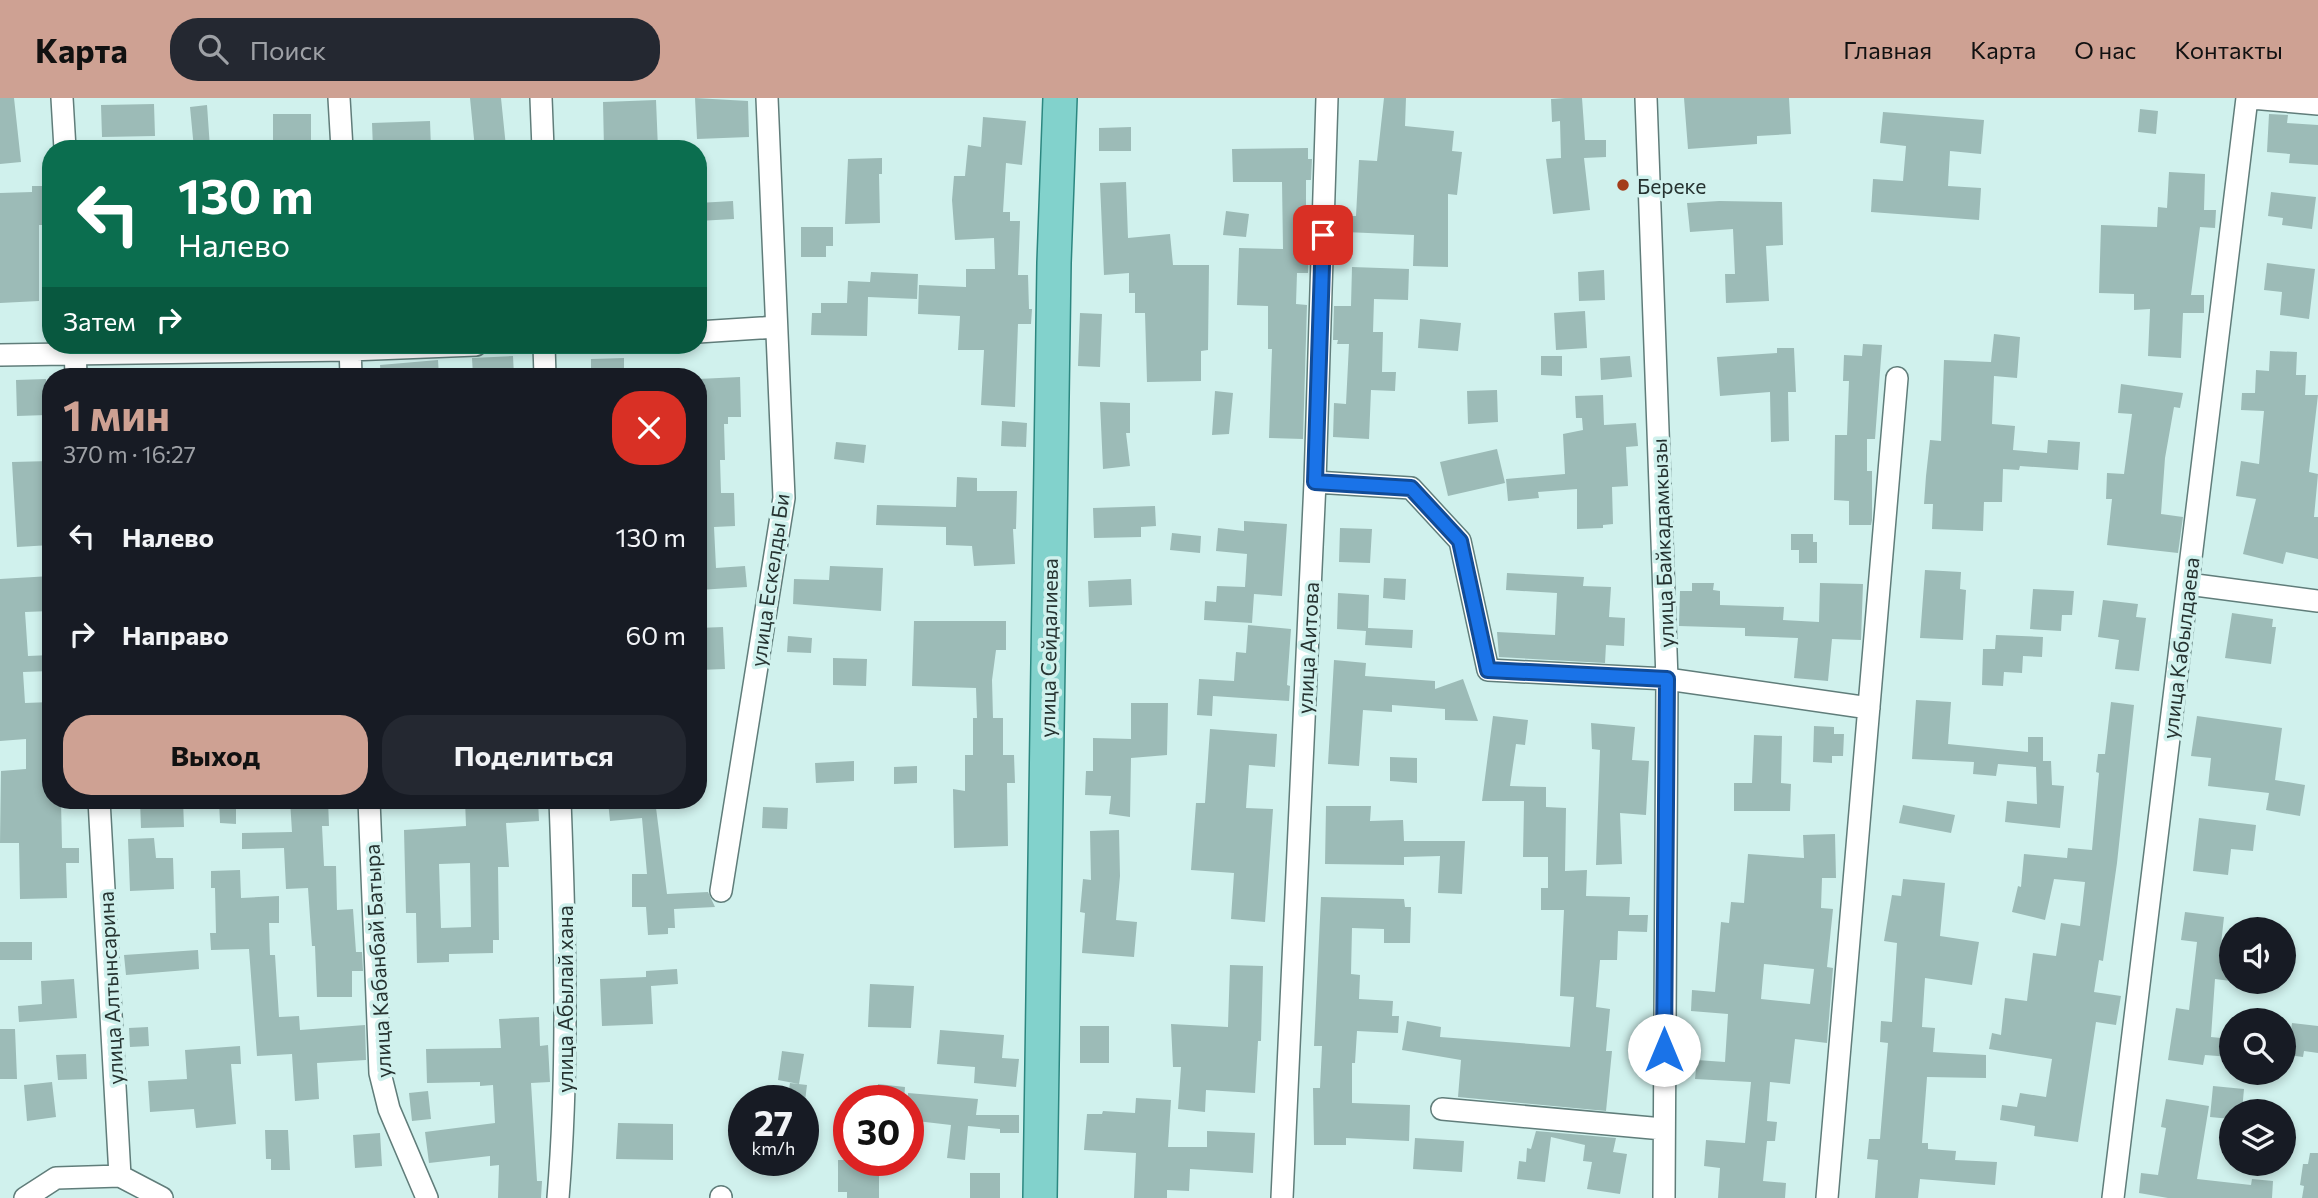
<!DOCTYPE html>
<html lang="ru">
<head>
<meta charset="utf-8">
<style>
  body { margin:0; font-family:Commissioner,sans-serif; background:#242831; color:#f1f3f6; height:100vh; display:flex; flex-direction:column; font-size:26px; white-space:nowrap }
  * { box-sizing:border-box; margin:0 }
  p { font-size:23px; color:#9ea1a6 }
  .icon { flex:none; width:38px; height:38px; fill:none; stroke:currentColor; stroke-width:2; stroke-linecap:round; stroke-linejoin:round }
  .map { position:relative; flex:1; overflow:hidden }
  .panel { position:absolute; left:42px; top:270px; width:665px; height:441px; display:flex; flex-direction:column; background:#171b24; border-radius:28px; box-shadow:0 4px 10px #0003 }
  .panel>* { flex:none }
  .hud { position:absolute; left:42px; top:42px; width:665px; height:214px; border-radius:28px; box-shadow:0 4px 10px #0003; background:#0b6e4f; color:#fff; overflow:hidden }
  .fabs { position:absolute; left:2219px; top:819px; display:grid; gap:14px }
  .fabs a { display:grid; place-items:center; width:77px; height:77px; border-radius:50%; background:#171b24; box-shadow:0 4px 10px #0003; font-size:35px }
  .speed { position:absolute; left:728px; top:987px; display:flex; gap:14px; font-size:35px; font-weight:700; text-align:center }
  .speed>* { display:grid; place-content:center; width:91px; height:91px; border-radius:50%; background:#171b24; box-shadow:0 4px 10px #0003; line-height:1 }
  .speed small { font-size:18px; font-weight:400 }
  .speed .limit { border:10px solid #d22; background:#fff; color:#111 }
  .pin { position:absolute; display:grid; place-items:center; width:60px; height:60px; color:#fff; margin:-30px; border-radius:14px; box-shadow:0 4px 10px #0006 }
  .me { position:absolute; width:77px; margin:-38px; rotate:0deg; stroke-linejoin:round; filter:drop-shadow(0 0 5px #0008) }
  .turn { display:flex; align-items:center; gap:24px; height:147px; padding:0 21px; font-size:32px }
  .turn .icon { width:91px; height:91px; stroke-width:2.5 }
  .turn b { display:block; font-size:49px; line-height:60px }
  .then { display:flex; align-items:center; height:66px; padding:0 21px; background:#0003; gap:14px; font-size:26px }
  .round { display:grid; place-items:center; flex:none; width:74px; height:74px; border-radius:28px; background:#242831 }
  .head { display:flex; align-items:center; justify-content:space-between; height:119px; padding:0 21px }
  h1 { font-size:42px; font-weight:700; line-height:52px; color:#cea193 }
  .primary-button { display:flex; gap:14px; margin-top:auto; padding:14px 21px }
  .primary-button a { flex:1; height:80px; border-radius:28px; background:#cea193; color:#111; font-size:28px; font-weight:700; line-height:80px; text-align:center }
  .primary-button a+a { background:#242831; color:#f1f3f6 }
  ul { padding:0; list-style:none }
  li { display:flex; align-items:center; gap:21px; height:98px; padding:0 21px }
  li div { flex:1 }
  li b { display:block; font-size:26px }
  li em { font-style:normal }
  header { display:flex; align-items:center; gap:42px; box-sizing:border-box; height:98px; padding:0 35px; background:#cea193; color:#111 }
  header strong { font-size:33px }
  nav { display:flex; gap:38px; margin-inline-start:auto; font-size:24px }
  .search { width:490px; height:63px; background:#242831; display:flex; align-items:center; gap:18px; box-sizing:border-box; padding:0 24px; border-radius:28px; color:#9ea1a6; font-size:26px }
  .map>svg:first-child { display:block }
  .building { fill:#9cbbb7; fill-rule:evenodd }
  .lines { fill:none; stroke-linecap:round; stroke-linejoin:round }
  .street-casing { stroke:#607d7a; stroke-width:24 }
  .primary-casing { stroke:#2c8780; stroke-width:36 }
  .street { stroke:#fff; stroke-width:21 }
  .primary { stroke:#82d2cc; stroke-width:33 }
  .route-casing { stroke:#114b97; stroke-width:18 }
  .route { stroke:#1a73e8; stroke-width:12 }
  .poi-dot { fill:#a33c19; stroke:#d0f1ed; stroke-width:2.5 }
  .labels { text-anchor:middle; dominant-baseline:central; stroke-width:7; stroke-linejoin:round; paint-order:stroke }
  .poi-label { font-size:21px; fill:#263331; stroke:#d0f1ed; text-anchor:start }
  .street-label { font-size:21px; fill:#263331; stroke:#d0f1ed }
</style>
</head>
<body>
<header>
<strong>Карта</strong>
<div class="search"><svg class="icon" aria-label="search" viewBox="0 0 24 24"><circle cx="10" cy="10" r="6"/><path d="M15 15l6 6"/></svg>Поиск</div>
<nav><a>Главная</a><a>Карта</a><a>О нас</a><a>Контакты</a></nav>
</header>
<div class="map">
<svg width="2318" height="1100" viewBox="0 0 2318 1100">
  <rect width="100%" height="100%" fill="#d0f1ed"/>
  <path class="building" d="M0,0H14L21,64L0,66Z
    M470,0H501L506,49L475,51Z
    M695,0L748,3L749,39L697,41Z
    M1384,0H1406L1405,28L1454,33L1452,53L1462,54L1457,97L1448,96V169L1413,168L1414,137L1345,134V118H1356L1359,62L1377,63Z
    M1565,0H1582L1585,42H1606V59L1584,60L1590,112L1553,116L1546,61L1561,60L1560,23L1552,24L1551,1Z
    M1684,0H1789L1791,36L1757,38V46L1688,51Z
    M656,2L658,51H604L603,4Z
    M154,6L155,38L102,39L101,7Z
    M207,7L210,50L194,51L190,9Z
    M2140,11L2158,13L2156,36L2138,34Z
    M1883,14L1984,22L1981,56L1950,53L1948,88L1981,90L1979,122L1871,114L1873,81L1903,83L1906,48L1880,45Z
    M273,16H311V47H273Z
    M2269,16L2288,17L2287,25L2318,27V67L2289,65L2290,56L2267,54Z
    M983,19L1026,23L1022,67L1006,65L1003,114H1010V123H1020L1018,177H1028L1029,211H1032L1031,226H1018L1015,309L981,307L984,252H958L960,218L918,216L919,187L966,189V171H995L994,140L955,142L952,102L954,78H965L968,47L981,49Z
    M430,23L431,51H373L372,25Z
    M1131,29V53H1099V30Z
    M1308,50V61H1312L1311,82H1306V112H1310L1308,175H1297L1296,206L1307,207L1303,341L1269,340L1272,251H1268V208L1237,207L1239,150L1283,151L1282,84H1233L1232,51Z
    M882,60V76H879L880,125L845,126L848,61Z
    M2169,74L2205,76L2204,112H2216L2215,130L2200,129L2191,197H2204V215H2183L2181,260L2148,258L2150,211L2134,212V196L2099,195L2101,127L2157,129L2158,109L2167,110Z
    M1126,84L1128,140L1170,136L1173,167H1209L1208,252L1201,253V283L1147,284L1145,215H1135V195H1129V175L1104,177L1100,85Z
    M32,88H51V127H39V203L0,205V95L32,94Z
    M2271,94L2316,99L2312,131L2282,127L2283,120L2268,118Z
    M733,103L734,121L698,123V105Z
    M1719,103L1782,104L1783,147L1766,148L1769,203L1726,205L1725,176H1735L1733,131L1690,134L1687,105Z
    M1226,113L1249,116L1246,139L1223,137Z
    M801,129H833V148H826V159H801Z
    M2267,165L2315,171L2309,221L2280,217L2282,194L2264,192Z
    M1352,169L1409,171L1408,202L1374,201L1373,234H1383L1382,274H1396L1395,293L1371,292L1369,341L1333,339L1334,305L1346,306L1349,246H1337L1338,242H1333L1334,208H1351Z
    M1604,172L1605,202L1579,203L1578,174Z
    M871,174L918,176L917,201L868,199L867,238L811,237L812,215H821V205H847L848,183L870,184Z
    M1585,213L1587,250L1556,252L1554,215Z
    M1080,215L1102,216L1100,269L1078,268Z
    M1420,221L1461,225L1458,253L1418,250Z
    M1994,236L2020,239L2017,280L1994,278L1992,326L2015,328L2013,352L2047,355L2048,342L2080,344L2078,372L2020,368L2019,372L2003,371L2002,404H1984L1983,433L1932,431L1933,406H1924L1926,378L1930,342L1941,343L1944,262L1991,264Z
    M1863,246L1882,247L1875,341H1867V373H1872V422L1871,427H1849V403L1834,402L1835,337H1847L1849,283H1843L1844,257L1862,258Z
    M1777,250H1794L1796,294H1788L1789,343L1771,344L1770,294L1720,298L1717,259L1777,255Z
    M2270,253L2297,254L2296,277H2306L2305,297H2318L2309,374L2318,376L2314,419H2318V461L2286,454L2283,466L2243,456L2256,401L2236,398L2241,363L2259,366L2264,313L2241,312L2242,295H2255L2256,272L2269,273Z
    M513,258L514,278H473L472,260Z
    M1541,258H1562V278L1541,277Z
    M1630,258L1632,279L1601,282L1600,260Z
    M624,260V278H591V261Z
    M438,262L439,278H381L380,267Z
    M740,279L741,319H728V326H724L725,362H720L721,395H734L735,428L714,429L716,470L745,468L747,489L698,492V281Z
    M46,281L47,317L17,318L16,282Z
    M2121,286L2183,295L2180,310L2174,309L2165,360L2161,416L2183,419L2178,455L2107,447L2112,401H2106L2107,375L2124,376L2132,316L2118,315Z
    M1497,292L1498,324L1468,326L1467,293Z
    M1215,293L1233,295L1229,336L1212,337Z
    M1603,297L1604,327L1636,325L1638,348L1626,349L1628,388L1612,389L1613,426L1603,427V430L1577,431V391L1538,394L1539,400L1508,403L1506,381L1565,376L1563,336L1583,332L1582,320H1576L1575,298Z
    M1100,304L1130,305V335H1126L1130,368L1103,371Z
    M1002,323L1027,325L1026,349L1001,348Z
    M836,344L866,347L864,365L834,361Z
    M1497,351L1505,385L1448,398L1440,364Z
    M51,363V447L17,449L12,364Z
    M957,379L977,380V393H1017L1016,431H1013L1015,466L974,468L972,448L946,447V429L876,427L877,407L956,409Z
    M1155,408L1156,428L1141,429V439L1094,440L1093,410Z
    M1244,423L1287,426L1282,498L1254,496L1252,525L1204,522L1205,503L1216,504L1217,488L1245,489L1247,456L1216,453L1218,430L1244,433Z
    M1340,430L1372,431L1370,465L1339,464Z
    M1172,435L1201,438L1200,455L1170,452Z
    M1791,436H1813V444H1817V465H1799V452H1791Z
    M830,468L883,470L881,513L793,506L794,481L829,482Z
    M1925,472L1961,474L1960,491L1966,492L1963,542L1920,540Z
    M1507,475L1584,479L1583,488L1611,489L1609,519L1625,520L1624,548L1606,547L1605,565L1499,559L1497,534L1555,537L1557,495L1506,492Z
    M51,478V513L25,514L28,558L51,557V573L23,574L25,605L51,604V702H61L62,750H79V765H66L67,800L20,801L19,745H0L1,673L26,671V641L0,643V481Z
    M1384,480L1406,481L1405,502L1383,500Z
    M1131,481L1132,507L1089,509L1088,483Z
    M1692,485H1714L1713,492L1720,493V507L1784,509L1783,522L1819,524L1820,485L1863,486L1861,542L1832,541L1828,583L1794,580L1798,540L1745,538V530L1679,528L1680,493H1692Z
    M2033,491L2074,493L2072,517H2062L2061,533L2030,531Z
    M1338,495L1369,497L1368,530L1413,532L1412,550L1365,547L1366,533L1337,531Z
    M2103,502L2138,506L2136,519L2146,520L2139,573L2115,571L2119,542L2098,539Z
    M2232,515L2273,521L2272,529H2276L2271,566L2225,560Z
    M914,523H1006V552H996L992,582L993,620H1003V657H1014L1015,685H1007L1008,748L954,750L953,691L965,693V657H973V620H977L976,590L912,588Z
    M1248,527L1291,531L1287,587L1290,588L1289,603L1213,598L1212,618L1197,617L1199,581L1234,583L1236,554L1246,555Z
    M723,529L725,571L698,572V530Z
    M1996,537L2043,539L2042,559L2023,558L2022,575L2004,574L2003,588L1982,587L1983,551H1995Z
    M788,538L812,540L811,555L787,554Z
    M833,560L867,561L866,588L833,587Z
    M1334,562L1366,565L1365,578L1435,583V591L1463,581L1478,623L1445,622V611L1392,607V614L1363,612L1359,668L1328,666Z
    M1916,602L1951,604L1948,646L2028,654V639H2043V663H2051L2052,687L2064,688L2060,730L2005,724L2007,703L2037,706L2036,669L1998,666L1996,678L1973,676L1974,664L1912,661Z
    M2111,604L2134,607L2117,765L2103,863L2099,862L2094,894L2121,898L2116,927L2096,924L2078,1044L2034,1038L2035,1028L2000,1022L2002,1007L2017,1009L2020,995L2046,999L2052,961L1989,951L1992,935L2001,937L2005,900L2027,903L2033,855L2056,858L2061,825L2080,828L2085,784L2054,781L2045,822L2012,814L2018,788L2021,789L2024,756L2067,760L2068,750L2092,752L2099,675L2096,674L2098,656H2105Z
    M1131,605H1168L1167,657L1131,660L1130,719L1109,716L1111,698L1085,697L1086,673H1093V640L1131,641Z
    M1493,618L1528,622L1525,647L1516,646L1510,688L1546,689V709L1566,710L1565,773L1587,772L1586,798L1630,799L1629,817H1648L1647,834L1618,833L1617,862H1600L1596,909L1610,911L1606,953H1612L1606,1013L1458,999L1461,962L1402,952L1407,923L1441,929L1440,939L1570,949L1574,899L1560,898L1564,812H1541V790H1548V759H1523L1524,703H1482Z
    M2197,618L2282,630L2275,682L2305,687L2300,718L2266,712L2269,695L2208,688L2211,660L2191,658Z
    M1591,625L1635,629L1632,662L1649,663L1646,717L1620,715L1622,766L1596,767L1600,652L1592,651Z
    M1814,628L1834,629V636H1844L1843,658H1832V665L1813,664Z
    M1210,631L1277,636L1275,669L1249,667L1246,710L1273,711L1265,824L1231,821L1234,775L1191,772L1196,705H1205Z
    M1754,637L1782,638L1781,685L1791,686L1790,713H1734V685H1752Z
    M1390,659L1417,660V685L1390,683Z
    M854,663V683L816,685L815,665Z
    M917,668V685L894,686V669Z
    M140,702H183L184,729L141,730Z
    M219,702H236V726L220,725Z
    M290,702H328L329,728H322L324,768H336L337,812L353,811L356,854H362L363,873H352V899H317L315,848H312L308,790L286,791L284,750L242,751V735L292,734Z
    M465,702H538L539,723L506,725L509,769H498L499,842H493V855L449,856V864L417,865L416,815H406L404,732L466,728ZM470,765L471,829L441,830L439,766Z
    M655,702L667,796L708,794L715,809L674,811L675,830H668V836L648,837L646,809H632V776H647L642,720L610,723L608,703Z
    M1903,707L1955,717L1951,735L1899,725Z
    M1326,708H1371L1370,723L1403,722L1404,743H1465L1462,796L1438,795L1440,758L1404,759V767L1325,766Z
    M763,709L788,710L787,731L762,730Z
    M2199,720L2256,727L2253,753L2231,751L2228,777L2193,773Z
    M1119,732L1120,778L1116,822L1137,824L1134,859L1082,855L1085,815L1080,814L1083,781L1091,782L1090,733Z
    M1835,736L1836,780H1822L1821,810L1833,811L1827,869L1833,870L1827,945L1795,941L1790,986L1770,984L1767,1023L1777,1024L1775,1043H1767L1763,1083L1786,1085L1785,1100H1718L1720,1070L1704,1068L1706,1042L1745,1045L1751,984L1695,981L1697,962L1725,964L1728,916L1691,913L1692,892L1715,894L1721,824L1729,825L1731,804L1744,805L1748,756L1804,760L1803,737ZM1764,866L1814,871L1810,906L1761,901Z
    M154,740L156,760H173L174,791L130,793L128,741Z
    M240,772L241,800L279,798V825H269L270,857H275L279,919L299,918L300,932L365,927L366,962L317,965L319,1001L295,1003L292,956L257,958L249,851L211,852L210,835H216L215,790H211V773Z
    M1903,781L1945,785L1940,838L1979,844L1972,887L1925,880L1922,929L1935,930L1933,954L1986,957V980L1927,979L1922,1045H1928V1051L1956,1053L1955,1062L1997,1064L1995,1087L1920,1081L1918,1100H1875L1878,1062L1867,1061L1869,1041H1880L1888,945L1880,944L1881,923L1892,924L1897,845L1884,843L1892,797L1901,798Z
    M1321,799L1404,801L1405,809H1411L1410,845H1384V831L1352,830L1351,876L1360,877L1359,901L1393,903L1392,918H1399L1398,935L1357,933L1355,965H1352V1005L1410,1007L1409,1043L1346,1040V1047H1314L1313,990H1320L1322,948H1314Z
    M2185,814L2224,819L2221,846L2231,847V883L2215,881L2211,939L2231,941V959L2205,957L2203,967L2168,962L2176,910L2189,912L2197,844L2181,842Z
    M0,844H32V862H0Z
    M198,852L199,871L126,877L124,857Z
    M1230,867L1263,868L1261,943H1258L1255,995L1206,992L1205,1014L1178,1011L1181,969H1173L1171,926L1228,929Z
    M677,871L678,886L651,888L653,926L602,928L600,881L646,879V873Z
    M74,881L77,920L19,924L18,908L42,906L41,883Z
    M870,886L914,888L911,930L868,929Z
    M539,919L540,948L548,947L550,984L531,985L537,1083H542L541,1100H498L499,1067L490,1068V1058L429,1065L425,1034L495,1025L493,987L480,988V984L427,985L426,951L501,950L499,921Z
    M2292,925L2318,928V955L2304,953L2303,959L2288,957Z
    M1080,928H1109V965H1080Z
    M148,929L149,948L130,949L129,930Z
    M0,931H15L17,981H0Z
    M940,932L1004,937L1002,960L1019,961L1016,989L974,985L975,969L937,966Z
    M240,948L241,966H231L236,1026L196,1030L194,1011L150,1014L148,983L187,981L185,952Z
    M782,953L804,956L799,986L778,982Z
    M86,956L87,981L58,982L56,957Z
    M52,984L56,1019L27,1023L24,987Z
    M790,985L807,987L805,1003H787Z
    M878,986L905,989L904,1003H876Z
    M2213,988L2244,991L2242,1013H2231V1021L2210,1019Z
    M428,993L431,1021L412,1023L409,995Z
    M908,995L978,1001L976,1017H1019V1035H1000V1031L968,1028L965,1062L947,1060L951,1027L908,1022Z
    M1136,1000L1171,1002L1168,1049H1207V1033L1255,1035L1253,1075L1190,1071L1189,1093L1167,1092V1100H1134L1136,1055L1084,1052L1087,1016H1102L1103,1013L1135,1015Z
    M2166,1001L2209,1008L2197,1081L2251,1087L2252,1081L2273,1083L2272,1100H2168L2139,1095L2141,1075L2158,1077L2166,1030L2161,1029Z
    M618,1025L673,1026V1062L616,1061Z
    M265,1032H288L290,1072H271V1061H266Z
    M1536,1033L1616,1040L1613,1054L1627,1056L1620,1096L1587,1091L1592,1064L1583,1063L1585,1047L1551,1039L1545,1084L1517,1081L1519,1063L1526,1064L1527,1050L1531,1051Z
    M380,1035L382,1068L355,1070L353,1037Z
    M1415,1040L1464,1043L1462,1074L1413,1071Z
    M2310,1055H2318V1100H2302L2304,1088L2300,1087L2303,1066H2308Z
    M838,1062H879V1100H847V1094H838Z
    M970,1075H1000V1100H970Z"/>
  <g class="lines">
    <defs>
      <path id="street" d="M62,0L65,51
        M339,0L342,51
        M541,0L543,51
        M1646,0L1667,581L1664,1100
        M2251,0L2318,6
        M698,234L776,229
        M75,247L76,278
        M350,247L351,278
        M544,247L545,278
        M0,257L350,252L476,247
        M1315,384L1411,390L1460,443L1488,572L1667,581L1869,610
        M2188,486L2318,503
        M99,702L120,1078
        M369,702L380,975L389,1011L427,1100
        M721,793L784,400L767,0
        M1442,1011L1663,1031
        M721,1099V1100
        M25,1100L56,1080L120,1078L162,1100
        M558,1100C569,967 565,835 560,702
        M1282,1100L1315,384L1327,0
        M1827,1100L1897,280
        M2113,1100L2247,0"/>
      <path id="primary" d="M1040,1100L1054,165L1060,0"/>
    </defs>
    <use href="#street" class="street-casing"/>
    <use href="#primary" class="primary-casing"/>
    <use href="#street" class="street"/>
    <use href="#primary" class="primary"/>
  </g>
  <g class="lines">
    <defs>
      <path id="route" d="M1323,137L1315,384L1411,390L1460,443L1488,572L1667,581L1664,952"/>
    </defs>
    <use href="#route" class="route-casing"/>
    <use href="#route" class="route"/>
  </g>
  <circle class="poi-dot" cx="1623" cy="87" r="7"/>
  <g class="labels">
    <g class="poi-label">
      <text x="1637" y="87">Береке</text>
    </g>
    <g class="street-label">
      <text transform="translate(1662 445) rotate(-92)">улица Байкадамкызы</text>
      <text transform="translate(769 482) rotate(-82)">улица Ескелды Би</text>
      <text transform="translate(1048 550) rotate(-89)">улица Сейдалиева</text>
      <text transform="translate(1307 550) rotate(-87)">улица Аитова</text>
      <text transform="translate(2180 550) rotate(-83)">улица Кабылдаева</text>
      <text transform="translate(377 863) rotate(-93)">улица Кабанбай Батыра</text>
      <text transform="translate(110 890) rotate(-93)">улица Алтынсарина</text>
      <text transform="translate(564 901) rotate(-90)">улица Абылай хана</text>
    </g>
  </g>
</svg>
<div class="fabs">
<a><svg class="icon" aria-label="sound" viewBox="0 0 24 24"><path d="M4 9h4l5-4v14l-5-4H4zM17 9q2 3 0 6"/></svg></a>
<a><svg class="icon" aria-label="search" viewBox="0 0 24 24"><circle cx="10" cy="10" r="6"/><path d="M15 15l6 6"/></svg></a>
<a><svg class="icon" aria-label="layers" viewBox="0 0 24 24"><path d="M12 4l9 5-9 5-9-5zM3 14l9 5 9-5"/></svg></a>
</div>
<div class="speed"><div>27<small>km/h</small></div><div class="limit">30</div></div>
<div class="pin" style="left:1323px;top:137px;background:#d93025"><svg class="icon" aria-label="arrive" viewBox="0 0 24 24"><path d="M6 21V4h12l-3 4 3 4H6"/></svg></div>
<svg class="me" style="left:1664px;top:952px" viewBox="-20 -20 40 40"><circle r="19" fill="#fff"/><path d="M0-13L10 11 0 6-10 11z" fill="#1a73e8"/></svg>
<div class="hud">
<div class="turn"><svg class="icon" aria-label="left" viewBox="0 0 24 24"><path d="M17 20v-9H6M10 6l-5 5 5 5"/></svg><div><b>130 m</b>Налево</div></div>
<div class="then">Затем<svg class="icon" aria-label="right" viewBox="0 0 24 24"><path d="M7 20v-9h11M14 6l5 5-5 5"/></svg></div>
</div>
<section class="panel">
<div class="head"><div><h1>1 мин</h1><p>370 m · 16:27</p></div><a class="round" style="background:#d93025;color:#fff"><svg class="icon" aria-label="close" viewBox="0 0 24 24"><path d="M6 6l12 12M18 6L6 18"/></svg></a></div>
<ul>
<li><svg class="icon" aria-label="left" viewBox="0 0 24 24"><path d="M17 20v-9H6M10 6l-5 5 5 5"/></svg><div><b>Налево</b></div><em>130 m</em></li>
<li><svg class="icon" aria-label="right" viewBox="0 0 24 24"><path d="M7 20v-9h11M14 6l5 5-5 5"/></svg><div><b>Направо</b></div><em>60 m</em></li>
</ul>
<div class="primary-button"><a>Выход</a><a>Поделиться</a></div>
</section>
</div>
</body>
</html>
